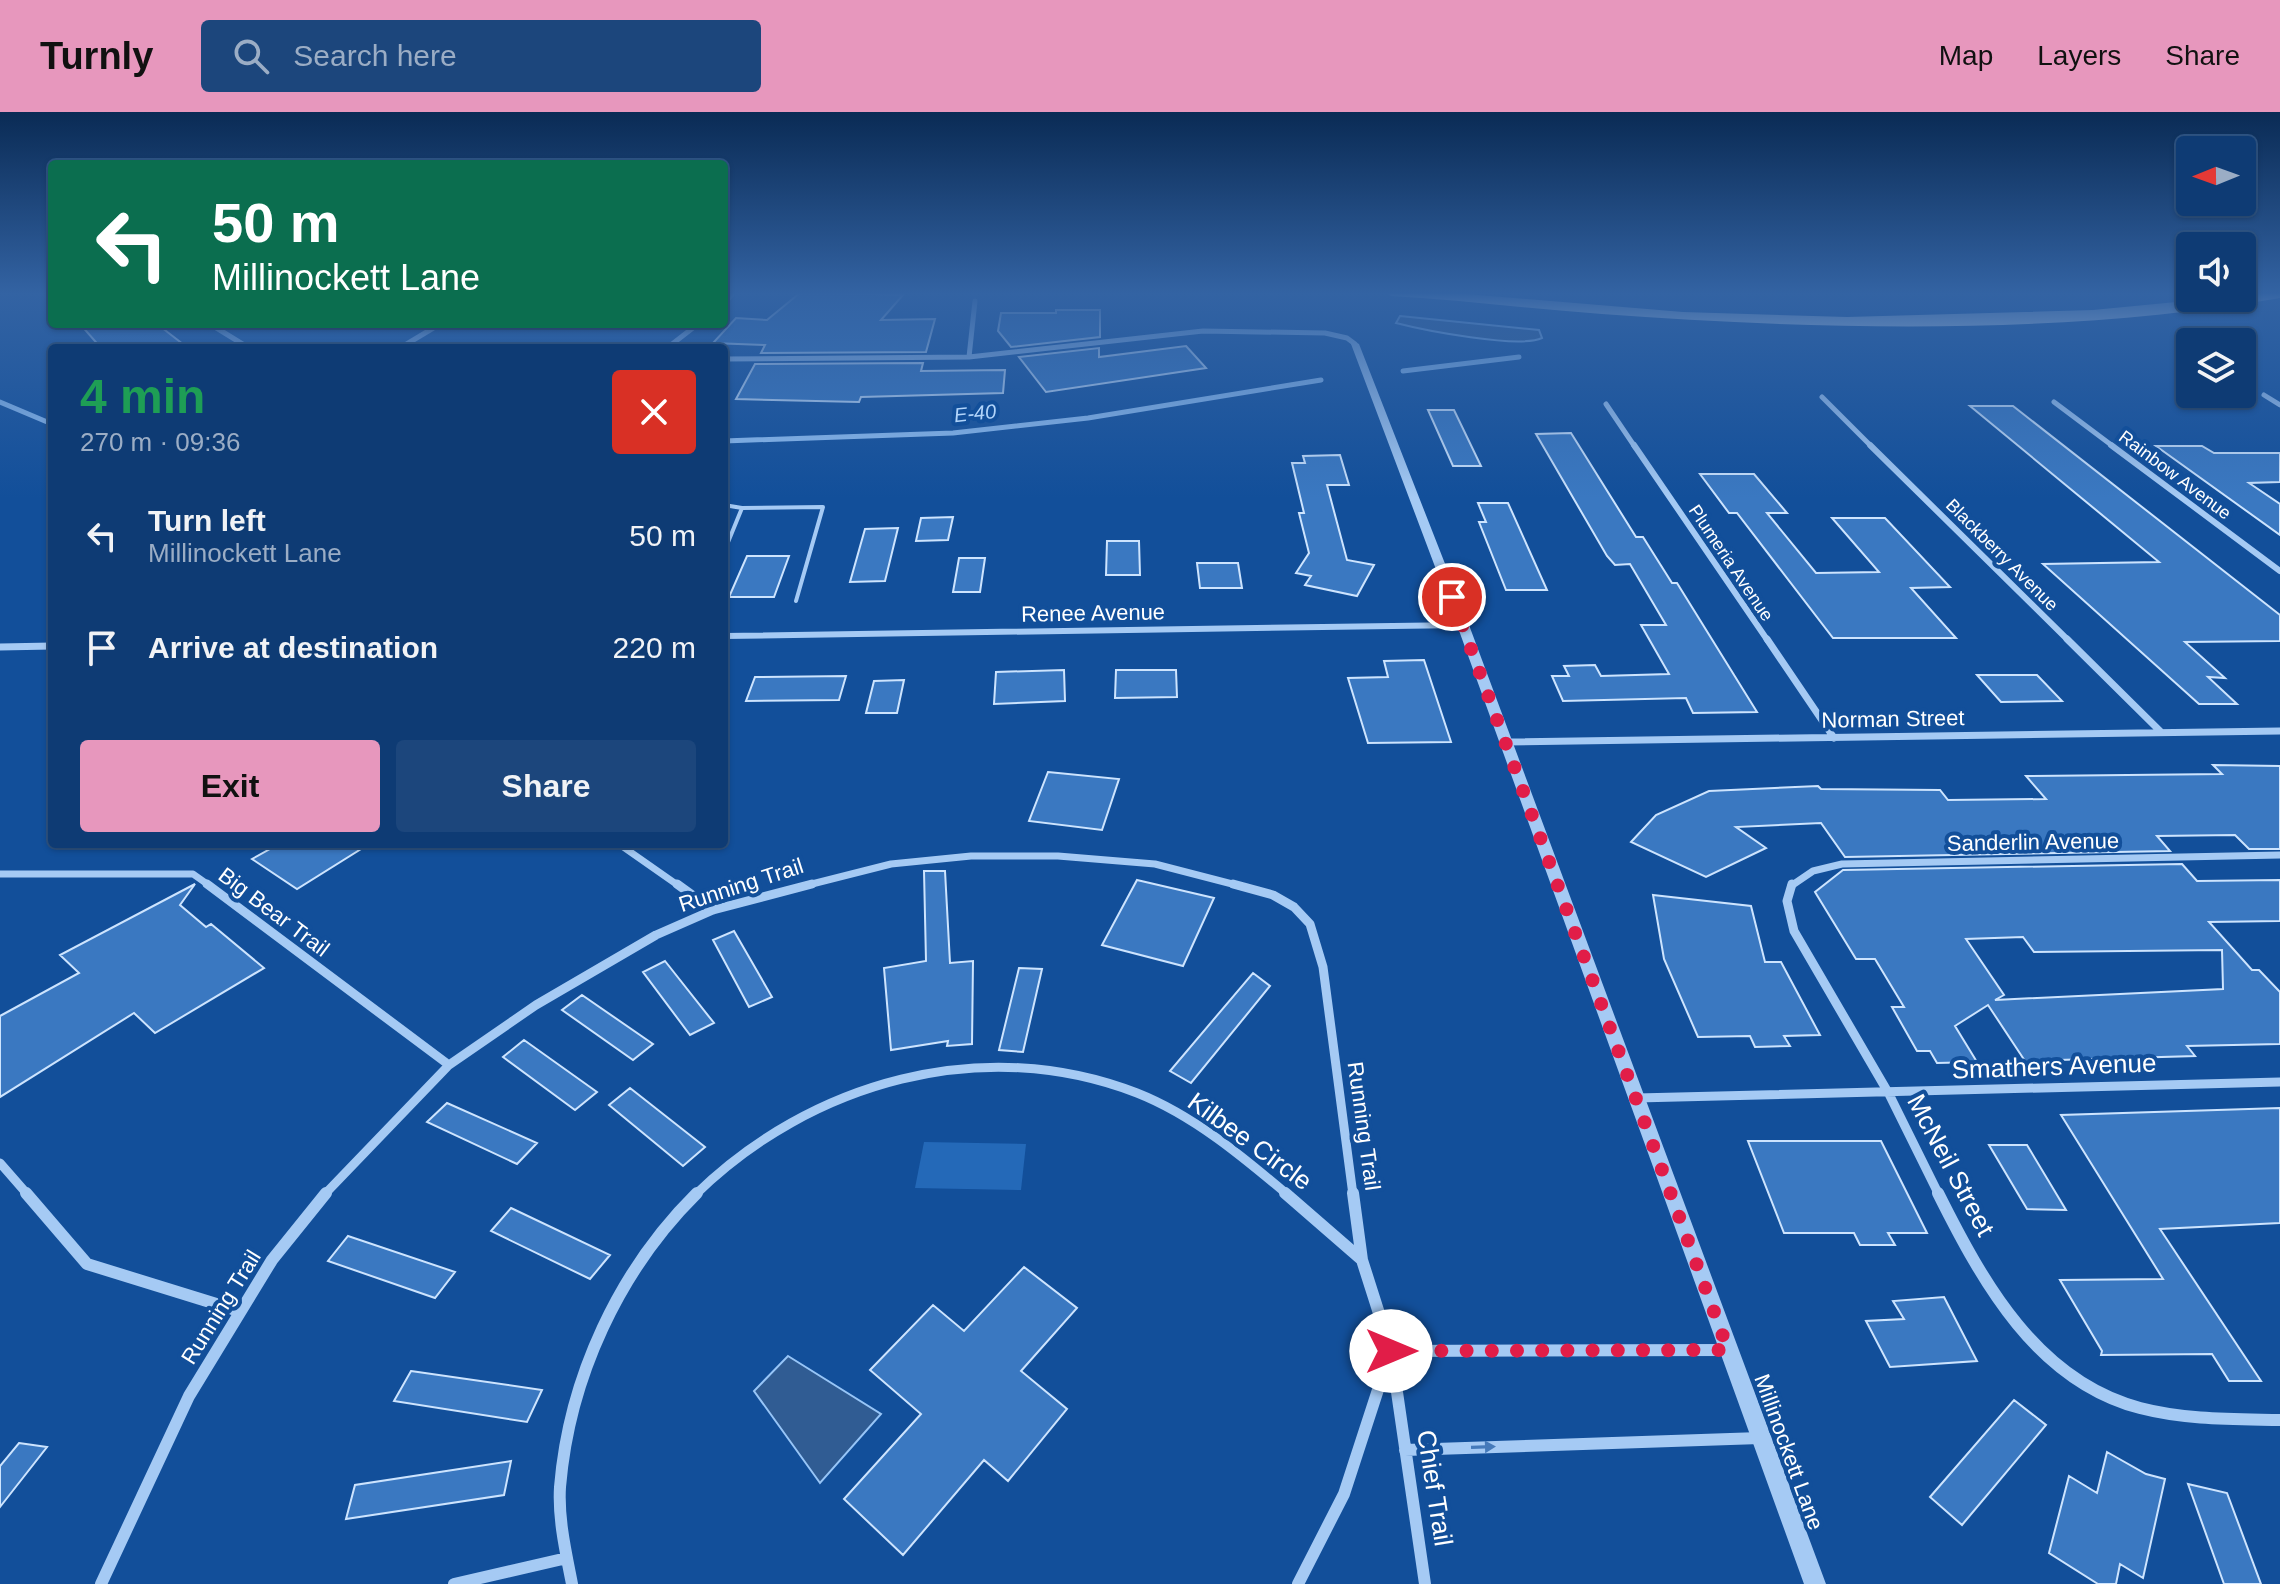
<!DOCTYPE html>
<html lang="en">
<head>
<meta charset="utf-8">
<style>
  body { margin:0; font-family:Arial,sans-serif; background:#1c467c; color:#f1f3f6; height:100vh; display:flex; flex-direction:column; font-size:30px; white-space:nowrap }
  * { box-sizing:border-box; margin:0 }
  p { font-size:26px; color:#9badc5 }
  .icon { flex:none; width:44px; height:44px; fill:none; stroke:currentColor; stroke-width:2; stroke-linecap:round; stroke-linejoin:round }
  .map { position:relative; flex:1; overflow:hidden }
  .panel { position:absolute; left:48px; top:232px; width:680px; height:504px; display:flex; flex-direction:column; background:#0e3b74; border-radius:8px; box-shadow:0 2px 6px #0004,0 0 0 2px #2e5586 }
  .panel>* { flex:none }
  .hud { position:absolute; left:48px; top:48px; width:680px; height:168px; border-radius:8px; box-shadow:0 2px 6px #0004,0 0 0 2px #2e5586; background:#0b6e4f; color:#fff; overflow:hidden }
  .needle { width:52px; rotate:269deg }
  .tools { position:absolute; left:2176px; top:24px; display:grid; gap:16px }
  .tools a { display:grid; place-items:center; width:80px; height:80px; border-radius:8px; background:#0e3b74; box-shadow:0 2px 6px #0004,0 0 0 2px #2e5586; font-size:40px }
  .pin { position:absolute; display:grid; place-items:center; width:68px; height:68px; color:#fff; margin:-34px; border:4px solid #fff; border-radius:50%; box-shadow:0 2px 8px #0007 }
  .me { position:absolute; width:88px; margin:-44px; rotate:90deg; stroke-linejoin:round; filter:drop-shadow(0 0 6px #0008) }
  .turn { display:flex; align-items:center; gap:28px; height:168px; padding:0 32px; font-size:36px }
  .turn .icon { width:104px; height:104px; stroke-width:2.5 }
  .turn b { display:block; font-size:56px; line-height:68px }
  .round { display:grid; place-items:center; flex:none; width:84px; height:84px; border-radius:8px; background:#1c467c }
  .summary { display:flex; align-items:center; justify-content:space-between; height:136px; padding:0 32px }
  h1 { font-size:48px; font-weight:700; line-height:60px; color:#1e9e55 }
  .primary-button { display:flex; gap:16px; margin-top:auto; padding:16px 32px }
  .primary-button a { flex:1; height:92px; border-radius:8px; background:#e797bd; color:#111; font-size:32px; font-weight:700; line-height:92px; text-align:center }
  .primary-button a+a { background:#1c467c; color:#f1f3f6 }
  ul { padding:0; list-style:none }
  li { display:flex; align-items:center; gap:24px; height:112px; padding:0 32px }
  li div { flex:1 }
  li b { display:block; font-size:30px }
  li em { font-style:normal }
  header { display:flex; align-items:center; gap:48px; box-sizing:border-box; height:112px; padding:0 40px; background:#e797bd; color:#111 }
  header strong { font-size:38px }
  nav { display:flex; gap:44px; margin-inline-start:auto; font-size:28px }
  .search { width:560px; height:72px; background:#1c467c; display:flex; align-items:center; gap:20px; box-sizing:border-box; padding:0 28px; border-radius:8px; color:#9badc5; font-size:30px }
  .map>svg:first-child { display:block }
  .green { fill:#2469b8 }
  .water { fill:#305c93; stroke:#97c5f7; stroke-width:2 }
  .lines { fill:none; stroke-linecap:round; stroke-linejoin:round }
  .stream { stroke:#97c5f7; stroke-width:5 }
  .building { fill:#3a78c1; stroke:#cde4fe; stroke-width:2; fill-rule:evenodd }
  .service { stroke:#a5caf4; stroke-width:4 }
  .minor-far4 { stroke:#a5caf4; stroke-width:5 }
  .minor-far3 { stroke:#a5caf4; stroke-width:6 }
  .minor-far2 { stroke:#a5caf4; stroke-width:7 }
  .minor-far1 { stroke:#a5caf4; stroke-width:9 }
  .minor { stroke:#a5caf4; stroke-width:12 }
  .tertiary { fill:#a5caf4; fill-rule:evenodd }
  .motorway { fill:#fff; fill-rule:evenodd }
  .oneway { fill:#457aba }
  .route { stroke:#e11d48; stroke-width:14; stroke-dasharray:0 25.2 }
  .labels { text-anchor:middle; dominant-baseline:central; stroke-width:8; stroke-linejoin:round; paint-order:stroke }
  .far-street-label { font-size:18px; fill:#fff; stroke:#124f9a }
  .far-water-label { font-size:20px; font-style:italic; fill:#b1d4fa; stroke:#124f9a }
  .street-label { font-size:22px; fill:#fff; stroke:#124f9a }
  .near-street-label { font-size:26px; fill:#fff; stroke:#124f9a }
</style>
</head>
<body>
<header>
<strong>Turnly</strong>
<div class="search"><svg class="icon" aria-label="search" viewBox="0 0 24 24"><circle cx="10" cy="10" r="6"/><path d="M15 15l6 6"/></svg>Search here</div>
<nav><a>Map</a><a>Layers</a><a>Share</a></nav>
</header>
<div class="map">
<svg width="2280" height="1472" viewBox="0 0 2280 1472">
  <rect width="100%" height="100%" fill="#124f9a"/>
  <path class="green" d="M924,1030L1026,1032L1021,1078L915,1076Z"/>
  <path class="water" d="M1400,204L1539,218L1542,226C1519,237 1423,218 1396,211Z
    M788,1244L881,1302L820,1371L754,1279Z"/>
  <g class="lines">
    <path class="stream" d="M1403,259L1519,245
      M0,290L52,312
      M724,329L953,321L1088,306L1321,268"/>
  </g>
  <path class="building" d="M801,180L903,183L881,208L935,207L926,240L761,241L765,233L713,231L736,206L767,208Z
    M1056,198H1100V225L1011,235L998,219L1001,201H1056Z
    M80,212H157L188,236H101Z
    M1186,234L1206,256L1046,280L1019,245L1099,236V245Z
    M923,251L921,259L1005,258L1003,281L861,285L859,290L736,287L755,252Z
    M1970,294H2013L2280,503V529L2185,530L2225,566L2208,565L2237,592H2199L2043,452L2159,450Z
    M1428,298H1454L1481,354H1453Z
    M1571,321L1636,425H1643L1672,471H1677L1757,600L1693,601L1686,586L1563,589L1552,564H1569L1564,554L1595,553L1601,564L1669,562L1641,513H1666L1630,452L1615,453L1607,444L1536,322Z
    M2156,334H2202L2214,341H2280V370L2249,371L2280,392V423Z
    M1340,343L1349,373H1327L1347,448L1374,453L1357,484L1305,473L1311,464L1296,461L1309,441L1299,401H1304L1292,351H1305L1303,344Z
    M1700,362H1754L1787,401H1767L1816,461L1879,460L1832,406H1885L1950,475L1911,476L1956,526H1833L1737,401H1729Z
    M1478,391H1508L1547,478H1506L1479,410H1486Z
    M953,405L948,428L916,429L921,406Z
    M898,416L885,469L850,470L865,417Z
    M1107,429H1139L1140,463H1106Z
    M747,444H789L774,485H729Z
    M959,446H985L980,480H953Z
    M1197,451H1238L1242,476H1200Z
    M1424,548L1451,630L1368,631L1348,566L1388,565L1384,549Z
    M1064,558L1065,589L994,592L996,560Z
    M1116,558H1176L1177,585L1115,586Z
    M1977,563H2037L2062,589L2001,590Z
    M846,564L839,588L746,589L755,565Z
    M904,568L897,601H866L874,569Z
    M2213,653L2280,654V737H2249L2235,723L2157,724L2170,739L1845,745L1821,711L1736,715L1766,736L1706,765L1631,730L1656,703L1709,679L1818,674L1821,677L1940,678L1948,688L2046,687L2026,664L2222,662Z
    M1048,660L1119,667L1102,718L1029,709Z
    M279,732H369L297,777L252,747Z
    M2182,752L2197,769L2280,768V809L2209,810L2252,858H2259L2280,880V932L2187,934L2195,944L2025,949L1988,893L1955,914L1977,950L1937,951L1930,939H1917L1892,895H1904L1875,847H1856L1815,780L1843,758ZM2023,825L2034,840L2222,838L2223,877L1995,888L2004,883L1966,827Z
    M924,759H945L950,851L973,849L972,932L947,934L948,929L891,938L884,856L926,849Z
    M1137,768L1214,786L1183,854L1102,833Z
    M195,772L180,793L206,815L211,812L264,856L155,921L134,901L0,985V904L79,861L60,843Z
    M1653,783L1751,794L1765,850H1781L1820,923L1784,924L1790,934L1755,935L1750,924L1698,925L1664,847Z
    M734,819L772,885L749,895L713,828Z
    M665,849L714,911L690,923L643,860Z
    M1019,856L1042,857L1023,940L999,938Z
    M1253,861L1270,874L1191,971L1170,959Z
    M582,883L653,932L633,948L562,898Z
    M524,928L597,980L575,998L503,945Z
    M630,976L705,1035L683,1054L609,993Z
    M447,991L537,1031L517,1052L427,1010Z
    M2280,996V1111L2160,1117L2261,1269H2229L2212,1242L2101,1243L2102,1239L2060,1168L2163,1167L2061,1003Z
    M1748,1029H1881L1927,1121H1888L1895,1133H1860L1854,1121H1784Z
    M1989,1033H2027L2066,1098L2027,1097Z
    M511,1096L610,1143L590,1167L491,1119Z
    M348,1124L455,1160L435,1186L328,1149Z
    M1024,1155L1077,1196L1021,1259L1067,1297L1008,1369L984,1348L903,1443L844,1387L921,1302L870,1258L933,1193L964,1219Z
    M1944,1185L1977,1249L1890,1255L1866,1209L1904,1207L1893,1189Z
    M411,1259L542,1278L527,1310L394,1289Z
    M2014,1288L2046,1313L1962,1413L1930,1385Z
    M19,1331L47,1335L0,1395V1354Z
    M2107,1340L2146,1362L2165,1367L2143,1466L2120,1452L2116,1472H2098L2049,1441L2069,1364L2097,1381Z
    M511,1349L504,1383L346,1407L355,1373Z
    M2188,1372L2227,1381L2261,1472H2224Z"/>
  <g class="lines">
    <path class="service" d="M724,393L742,396L724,440
      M742,396L823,395L796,489"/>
    <path class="minor-far4" d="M724,192L734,180
      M210,212L249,236
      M400,236L440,212
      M667,236L698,212
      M969,245L975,189
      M724,247L969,245L1203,219L1325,221L1347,226L1355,232
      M2264,283L2280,293
      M1822,285L1872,335
      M2054,290L2114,335
      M1606,292L1635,335"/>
    <path class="minor-far3" d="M1634,333L1768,529
      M1870,333L2069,529
      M2111,333L2280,459
      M724,524L1463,513"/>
    <path class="minor-far2" d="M1767,527L1834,626
      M2067,527L2161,620
      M0,535L52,534
      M1506,630L2280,619
      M619,732L679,774
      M0,762H193L210,774
      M804,774L891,752L971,744H1058L1155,752L1240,774
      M1791,774L1813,759L1842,752L2280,743"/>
    <path class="minor-far1" d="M207,772L449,953
      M677,772L713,798
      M1233,772L1273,783L1294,795L1310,812L1323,855L1353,1083
      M1792,772L1787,789L1794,819L1889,982L1939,1083
      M1637,986L2280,970
      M0,1051L28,1083
      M324,1083L449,953L536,893L656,823L713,798L812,772
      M695,1083C810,970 983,921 1137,981C1193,1003 1243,1045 1288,1083"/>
    <path class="minor" d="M26,1081L87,1152L239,1199
      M1285,1081L1361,1147
      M1353,1081L1362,1148L1391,1239L1425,1472
      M1938,1081C1983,1171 2037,1269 2140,1296C2186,1308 2234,1307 2280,1308
      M1391,1239L1728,1238
      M1405,1338L1760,1326
      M101,1472L189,1284L272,1148L326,1081
      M454,1472L567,1446
      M572,1472C566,1441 558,1407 560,1375C569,1266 619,1158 697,1081
      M1298,1472L1344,1382L1389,1244"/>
    <path class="tertiary" d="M1355,230L1359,232L1469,513L1826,1472H1804L1457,513L1351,232Z"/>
    <path class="motorway" d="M1385,180H1442L1683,200L1847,205L2093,198L2280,180V186C2066,224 1819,218 1602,202C1532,197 1462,188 1391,184Z"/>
  </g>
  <defs><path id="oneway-solid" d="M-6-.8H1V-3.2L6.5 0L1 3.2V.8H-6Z" transform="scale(2)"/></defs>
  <use class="oneway" href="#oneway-solid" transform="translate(1483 1335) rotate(-2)"/>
  <linearGradient id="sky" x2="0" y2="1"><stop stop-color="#0a2b55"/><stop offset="0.47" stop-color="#3363a3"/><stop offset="1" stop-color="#3363a3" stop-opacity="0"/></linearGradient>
  <rect width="2280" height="386" fill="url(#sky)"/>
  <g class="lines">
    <path class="route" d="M1391,1239L1728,1238L1452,485"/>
  </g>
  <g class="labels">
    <g class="far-street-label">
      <text transform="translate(2175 363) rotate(37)">Rainbow Avenue</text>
      <text transform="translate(2002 443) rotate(45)">Blackberry Avenue</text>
      <text transform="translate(1731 451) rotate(56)">Plumeria Avenue</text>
    </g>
    <g class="far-water-label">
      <text transform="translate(975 301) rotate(-6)">E-40</text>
    </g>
    <g class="street-label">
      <text transform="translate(1093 501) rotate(-1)">Renee Avenue</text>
      <text transform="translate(1893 607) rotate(-1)">Norman Street</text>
      <text transform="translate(2033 730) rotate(-1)">Sanderlin Avenue</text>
      <text transform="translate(741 773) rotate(-18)">Running Trail</text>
      <text transform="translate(274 800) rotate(37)">Big Bear Trail</text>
      <text transform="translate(1364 1014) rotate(82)">Running Trail</text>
      <text transform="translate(221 1195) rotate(-58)">Running Trail</text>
      <text transform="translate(1789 1340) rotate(70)">Millinockett Lane</text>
    </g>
    <g class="near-street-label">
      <text transform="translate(2054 954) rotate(-2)">Smathers Avenue</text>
      <text transform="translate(1250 1029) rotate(36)">Kilbee Circle</text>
      <text transform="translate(1951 1053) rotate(62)">McNeil Street</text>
      <text transform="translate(1435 1376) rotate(81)">Chief Trail</text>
    </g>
  </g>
</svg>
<div class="tools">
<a><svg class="needle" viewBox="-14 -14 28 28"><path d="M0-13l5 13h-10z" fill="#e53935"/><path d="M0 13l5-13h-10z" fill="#9badc5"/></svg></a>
<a><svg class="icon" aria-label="sound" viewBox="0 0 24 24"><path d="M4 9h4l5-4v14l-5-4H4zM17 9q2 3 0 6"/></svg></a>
<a><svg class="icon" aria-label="layers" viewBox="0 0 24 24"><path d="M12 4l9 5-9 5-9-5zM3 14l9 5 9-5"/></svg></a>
</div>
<div class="pin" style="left:1452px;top:485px;background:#d93025"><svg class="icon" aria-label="arrive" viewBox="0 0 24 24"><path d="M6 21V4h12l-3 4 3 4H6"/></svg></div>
<svg class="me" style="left:1391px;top:1239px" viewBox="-20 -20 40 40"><circle r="19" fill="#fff"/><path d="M0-13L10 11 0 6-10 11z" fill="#e11d48"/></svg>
<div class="hud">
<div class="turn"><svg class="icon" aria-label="left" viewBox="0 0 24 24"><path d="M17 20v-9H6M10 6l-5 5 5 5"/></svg><div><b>50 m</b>Millinockett Lane</div></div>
</div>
<section class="panel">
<div class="summary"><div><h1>4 min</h1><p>270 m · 09:36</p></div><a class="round" style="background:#d93025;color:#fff"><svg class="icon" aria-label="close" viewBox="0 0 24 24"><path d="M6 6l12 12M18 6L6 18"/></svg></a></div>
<ul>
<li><svg class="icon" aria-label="left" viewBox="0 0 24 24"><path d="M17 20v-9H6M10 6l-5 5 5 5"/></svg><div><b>Turn left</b><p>Millinockett Lane</p></div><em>50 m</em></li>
<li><svg class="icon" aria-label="arrive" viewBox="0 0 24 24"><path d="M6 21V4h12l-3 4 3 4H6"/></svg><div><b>Arrive at destination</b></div><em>220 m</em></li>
</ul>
<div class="primary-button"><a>Exit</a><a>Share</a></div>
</section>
</div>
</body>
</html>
